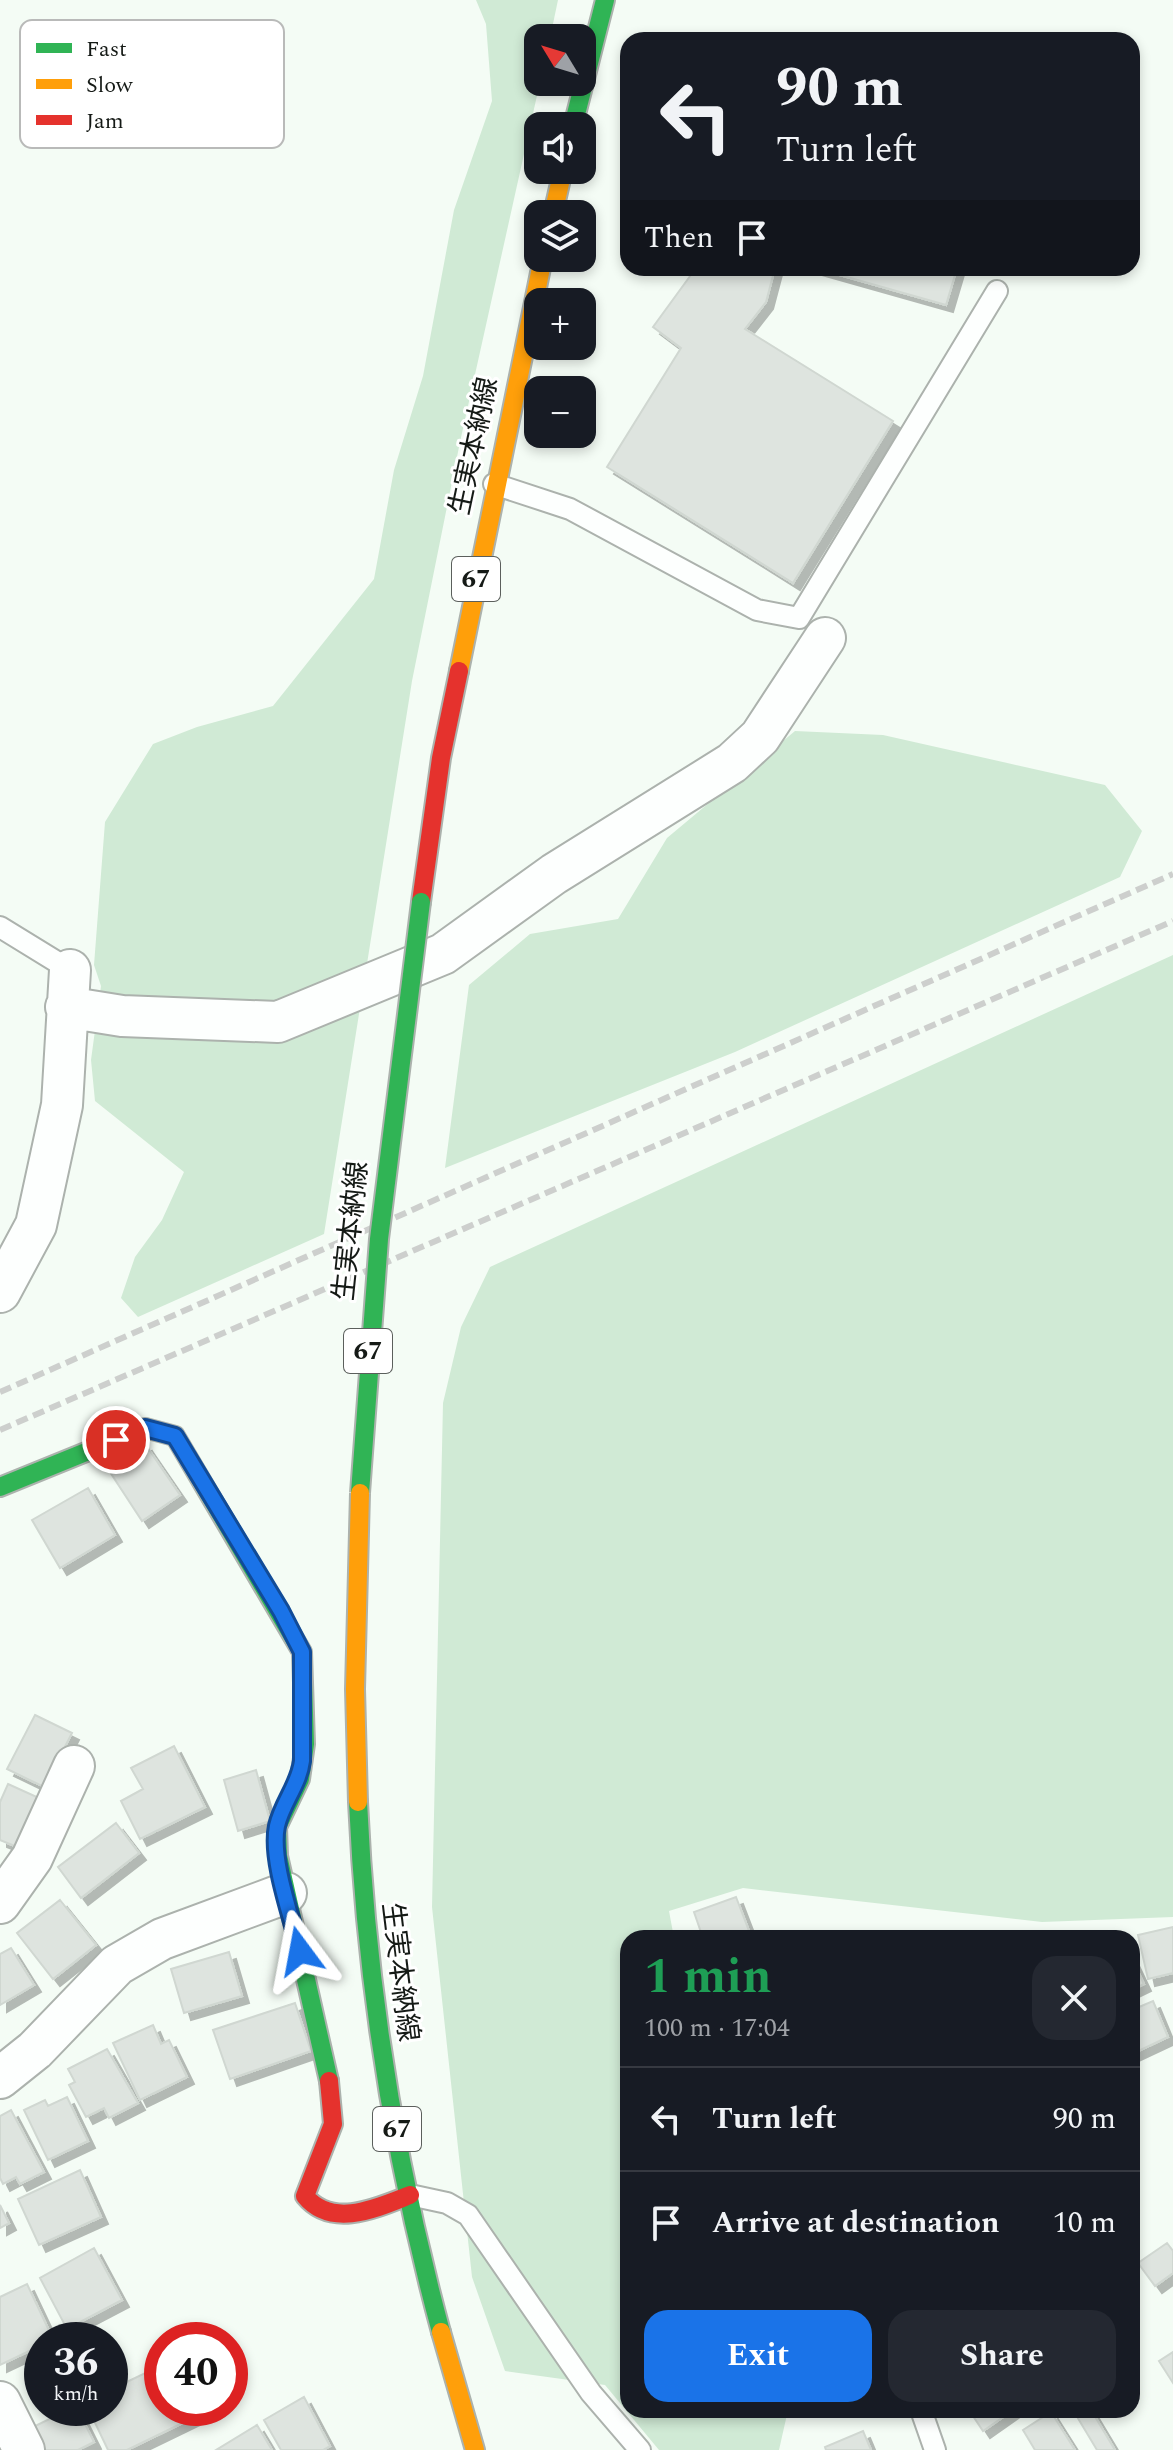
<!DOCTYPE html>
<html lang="en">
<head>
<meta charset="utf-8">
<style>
  body { margin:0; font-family:Spectral,"Noto Sans JP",serif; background:#242831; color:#f1f3f6; height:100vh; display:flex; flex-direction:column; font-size:30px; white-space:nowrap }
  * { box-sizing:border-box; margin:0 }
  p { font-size:26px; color:#9ea1a6 }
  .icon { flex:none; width:44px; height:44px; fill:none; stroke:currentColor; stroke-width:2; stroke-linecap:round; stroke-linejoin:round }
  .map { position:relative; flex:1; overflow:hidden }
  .side { position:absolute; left:620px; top:1930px; width:520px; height:488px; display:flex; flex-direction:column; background:#171b24; border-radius:24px; box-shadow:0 4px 12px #0003 }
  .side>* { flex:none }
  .guide { position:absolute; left:620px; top:32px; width:520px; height:244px; border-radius:24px; box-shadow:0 4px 12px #0003; background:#171b24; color:#f1f3f6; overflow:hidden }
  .needle { width:52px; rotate:308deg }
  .fabs { position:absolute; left:524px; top:24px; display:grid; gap:16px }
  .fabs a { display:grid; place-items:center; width:72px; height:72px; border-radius:16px; background:#171b24; box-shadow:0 4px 12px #0003; font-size:40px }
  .speed { position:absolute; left:24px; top:2322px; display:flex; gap:16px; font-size:40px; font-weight:700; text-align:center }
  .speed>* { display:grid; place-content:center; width:104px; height:104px; border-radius:50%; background:#171b24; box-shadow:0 4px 12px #0003; line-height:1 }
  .speed small { font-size:20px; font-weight:400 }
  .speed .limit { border:12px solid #d22; background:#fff; color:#111 }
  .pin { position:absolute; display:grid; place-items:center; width:68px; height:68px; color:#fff; margin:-34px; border:4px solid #fff; border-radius:50%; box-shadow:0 2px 8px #0007 }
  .me { position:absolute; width:88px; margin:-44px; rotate:347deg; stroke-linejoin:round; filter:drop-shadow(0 0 6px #0008) }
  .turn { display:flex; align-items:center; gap:28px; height:168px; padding:0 24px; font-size:36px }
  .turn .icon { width:104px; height:104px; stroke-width:2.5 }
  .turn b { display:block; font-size:56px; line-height:68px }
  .then { display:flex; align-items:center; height:76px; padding:0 24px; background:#0003; gap:16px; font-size:30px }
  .round { display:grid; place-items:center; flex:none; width:84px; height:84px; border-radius:24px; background:#242831 }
  .summary { display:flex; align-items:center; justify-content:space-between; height:136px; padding:0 24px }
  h1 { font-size:48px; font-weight:700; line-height:60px; color:#1e9e55 }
  .action { display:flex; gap:16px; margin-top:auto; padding:16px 24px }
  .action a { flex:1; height:92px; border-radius:24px; background:#1a73e8; color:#fff; font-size:32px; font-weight:700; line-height:92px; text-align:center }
  .action a+a { background:#242831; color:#f1f3f6 }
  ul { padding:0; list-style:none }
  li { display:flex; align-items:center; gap:24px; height:104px; padding:0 24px; border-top:2px solid #363941 }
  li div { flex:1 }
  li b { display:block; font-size:30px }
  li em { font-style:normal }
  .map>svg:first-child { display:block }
  .green { fill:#d0ead5 }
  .building { fill:#dee4df; stroke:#d0d7d1; stroke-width:2; filter:url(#shadow) }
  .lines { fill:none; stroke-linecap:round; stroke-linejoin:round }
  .lane-casing { stroke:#acb2ad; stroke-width:24 }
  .street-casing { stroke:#acb2ad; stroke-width:44 }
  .fast-casing { stroke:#acb2ad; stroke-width:22 }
  .slow-casing { stroke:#acb2ad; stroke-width:22 }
  .jam-casing { stroke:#acb2ad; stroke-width:22 }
  .lane { stroke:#fdfffe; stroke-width:20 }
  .street { stroke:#fdfffe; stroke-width:40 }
  .fast { stroke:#30b455; stroke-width:18 }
  .slow { stroke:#ff9f0a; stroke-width:18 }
  .jam { stroke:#e5322d; stroke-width:18 }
  .rail { stroke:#cdcfcd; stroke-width:6; stroke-dasharray:12 6; stroke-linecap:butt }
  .fast-bridge-casing { stroke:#acb2ad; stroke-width:22; stroke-linecap:butt }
  .slow-bridge-casing { stroke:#acb2ad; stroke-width:22; stroke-linecap:butt }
  .fast-bridge { stroke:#30b455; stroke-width:18 }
  .slow-bridge { stroke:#ff9f0a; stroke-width:18 }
  .route-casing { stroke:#114b97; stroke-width:20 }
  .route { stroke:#1a73e8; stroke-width:14 }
  .labels { text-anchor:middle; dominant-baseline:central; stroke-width:6; stroke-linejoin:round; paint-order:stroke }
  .shield { fill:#fff; stroke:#5b5f5c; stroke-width:2 }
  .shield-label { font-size:26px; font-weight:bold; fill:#151a16 }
  .street-label { font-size:28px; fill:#151a16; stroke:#fff }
  .key { fill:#fff; stroke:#b9bab9; stroke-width:2 }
  .key-label { font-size:22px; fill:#151a16 }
</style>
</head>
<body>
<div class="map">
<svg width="1173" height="2450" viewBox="0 0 1173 2450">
  <defs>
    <filter id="shadow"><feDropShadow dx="7" dy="7" stdDeviation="0" flood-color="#0004"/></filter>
  </defs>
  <rect width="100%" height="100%" fill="#f4fcf5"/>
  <path class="green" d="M476,0H558L550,38H538L540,82L460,442L412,681L324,1234L138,1317L121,1298L135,1257L162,1220L184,1172L95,1101L91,1060L101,986L94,965L105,822L153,744L197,727L273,706L374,579L394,470L423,376L454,210L492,101L486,24Z
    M795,731L883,735L1105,785L1142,831L1120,877L735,1052L445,1168L469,985L530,934L618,919L667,838Z
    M1173,955V1917L1042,1922L743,1888L669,1911L674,1938H628V2410H788L779,2450H659L605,2385L505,2371L472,2277L432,1907L443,1403L461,1327L490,1267Z"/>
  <path class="building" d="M696,268H775L766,302L745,329L893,421L793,583L607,467L681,348L653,327Z
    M815,268H957L946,305Z
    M145,1444L180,1495L142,1521L108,1469Z
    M88,1488L115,1535L60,1568L32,1520Z
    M35,1715L72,1733L44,1787L7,1769Z
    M174,1746L205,1807L140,1839L121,1801L143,1789L131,1768Z
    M256,1770L270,1821L238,1831L224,1780Z
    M8,1784L39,1798L17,1847L0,1840V1802Z
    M116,1823L139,1853L81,1898L58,1867Z
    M736,1897L749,1931L731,1938H703L694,1912Z
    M60,1900L96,1945L53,1979L17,1933Z
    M1173,1927V1973L1148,1979L1138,1935Z
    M11,1948L34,1985L0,2005V1954Z
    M229,1952L242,1996L184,2013L171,1969Z
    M1132,1959L1144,1984L1132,1990Z
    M1153,2001L1168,2037L1132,2054V2010Z
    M295,2003L311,2051L230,2079L213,2030Z
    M153,2025L161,2044L169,2040L187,2077L140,2100L113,2043Z
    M107,2049L138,2103L109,2118L104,2108L86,2117L69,2085L75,2082L68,2069Z
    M67,2097L88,2141L48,2160L24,2110L45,2100L48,2106Z
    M11,2110L44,2172L20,2184L16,2177L3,2184L0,2178V2116Z
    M80,2170L101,2217L39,2245L18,2199Z
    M0,2205L9,2223L0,2228Z
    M1167,2243L1173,2251V2273L1155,2286L1138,2263Z
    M94,2248L122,2300L67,2329L40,2278Z
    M27,2284L53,2339L42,2340V2345L0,2365V2297Z
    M1173,2352V2383L1159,2361Z
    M162,2365V2408H189L193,2418L127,2450H108L88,2408H110V2390Z
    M304,2397L330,2446L323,2450H281L264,2420Z
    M72,2408H77L94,2442L78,2450H37L27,2430Z
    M969,2410H1013L983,2431Z
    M1073,2410H1091L1115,2450H1097Z
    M1051,2412L1075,2450H1035L1023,2430Z
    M257,2425L272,2450H216Z
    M863,2431L871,2450H826L825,2447Z"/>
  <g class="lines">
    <defs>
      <path id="lane" d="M494,484L570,509L757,610L799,618L997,291
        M0,927L70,970
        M410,2195L447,2203L468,2215L591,2393L640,2450
        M921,2410L935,2450"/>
      <path id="street" d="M66,1007L122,1016L278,1022L443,954L554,874L732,763L760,737L825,638
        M0,1292L36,1225L62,1105L70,970
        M0,1903L32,1858L74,1766
        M0,2078L35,2050L117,1965L162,1939L286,1893
        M0,2402L24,2450"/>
      <path id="fast" d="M573,126L605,0
        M0,1487L145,1428L175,1436L302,1652L305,1744L300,1779L277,1827L278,1856L329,2081
        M358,1802C366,1982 394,2158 441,2332"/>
      <path id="slow" d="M553,214L563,170
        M459,671L543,258
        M441,2332L475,2450"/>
      <path id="jam" d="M421,902L441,758L459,671
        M329,2081L333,2124L305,2196C332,2229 377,2208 410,2195"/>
    </defs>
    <use href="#lane" class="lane-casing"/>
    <use href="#street" class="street-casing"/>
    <use href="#fast" class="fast-casing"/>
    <use href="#slow" class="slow-casing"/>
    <use href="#jam" class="jam-casing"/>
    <use href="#lane" class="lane"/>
    <use href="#street" class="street"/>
    <use href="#fast" class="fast"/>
    <use href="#slow" class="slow"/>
    <use href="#jam" class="jam"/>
    <path class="rail" d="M0,1392L1173,874
      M0,1430L1173,921"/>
    <defs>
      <path id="fast-bridge" d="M360,1493L379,1239L421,902"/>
      <path id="slow-bridge" d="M358,1802L355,1689L360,1493"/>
    </defs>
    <use href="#fast-bridge" class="fast-bridge-casing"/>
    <use href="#slow-bridge" class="slow-bridge-casing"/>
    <use href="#fast-bridge" class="fast-bridge"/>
    <use href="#slow-bridge" class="slow-bridge"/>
  </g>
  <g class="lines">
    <defs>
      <path id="route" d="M116,1440L145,1428L175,1436L281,1611L302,1652V1761C299,1785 282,1803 277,1826C270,1859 292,1918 300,1951"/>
    </defs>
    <use href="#route" class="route-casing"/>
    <use href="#route" class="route"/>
  </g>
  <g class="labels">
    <g class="shield">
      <rect x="452" y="557" width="48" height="44" rx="6"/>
      <rect x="344" y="1329" width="48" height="44" rx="6"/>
      <rect x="373" y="2107" width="48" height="44" rx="6"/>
    </g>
    <g class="shield-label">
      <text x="476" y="579">67</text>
      <text x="368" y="1351">67</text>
      <text x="397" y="2129">67</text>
    </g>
    <g class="street-label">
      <text transform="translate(474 446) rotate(-78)">生実本納線</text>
      <text transform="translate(351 1231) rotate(-84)">生実本納線</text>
      <text transform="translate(400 1972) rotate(83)">生実本納線</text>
    </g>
  </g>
  <rect x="20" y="20" width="264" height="128" rx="12" class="key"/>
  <rect x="36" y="43" width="36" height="10" fill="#30b455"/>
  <rect x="36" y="79" width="36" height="10" fill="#ff9f0a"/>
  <rect x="36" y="115" width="36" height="10" fill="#e5322d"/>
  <g class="key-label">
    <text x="86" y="56">Fast</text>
    <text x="86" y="92">Slow</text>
    <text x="86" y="128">Jam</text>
  </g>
</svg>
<div class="fabs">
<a><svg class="needle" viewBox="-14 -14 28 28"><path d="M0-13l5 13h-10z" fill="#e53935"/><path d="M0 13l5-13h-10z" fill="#9ea1a6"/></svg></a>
<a><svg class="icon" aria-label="sound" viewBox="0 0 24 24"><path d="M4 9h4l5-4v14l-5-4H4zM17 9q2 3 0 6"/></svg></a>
<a><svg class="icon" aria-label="layers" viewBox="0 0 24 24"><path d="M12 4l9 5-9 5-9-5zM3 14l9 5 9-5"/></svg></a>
<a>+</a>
<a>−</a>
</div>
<div class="speed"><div>36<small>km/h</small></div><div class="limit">40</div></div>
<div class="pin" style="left:116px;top:1440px;background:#d93025"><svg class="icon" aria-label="arrive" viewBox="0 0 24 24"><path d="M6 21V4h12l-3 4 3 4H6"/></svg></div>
<svg class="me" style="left:300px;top:1951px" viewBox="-20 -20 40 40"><path d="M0-17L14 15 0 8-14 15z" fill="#1a73e8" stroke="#fff" stroke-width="4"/></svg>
<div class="guide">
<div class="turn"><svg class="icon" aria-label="left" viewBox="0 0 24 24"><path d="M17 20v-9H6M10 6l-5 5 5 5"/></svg><div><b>90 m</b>Turn left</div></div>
<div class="then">Then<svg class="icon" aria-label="arrive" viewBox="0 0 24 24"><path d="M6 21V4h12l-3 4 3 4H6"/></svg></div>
</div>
<section class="side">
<div class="summary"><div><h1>1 min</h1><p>100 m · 17:04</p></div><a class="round"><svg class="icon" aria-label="close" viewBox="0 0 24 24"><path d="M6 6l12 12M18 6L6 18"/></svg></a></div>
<ul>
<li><svg class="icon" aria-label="left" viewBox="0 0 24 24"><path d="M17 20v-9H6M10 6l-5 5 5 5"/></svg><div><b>Turn left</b></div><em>90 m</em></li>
<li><svg class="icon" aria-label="arrive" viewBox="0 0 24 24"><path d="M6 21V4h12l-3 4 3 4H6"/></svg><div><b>Arrive at destination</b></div><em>10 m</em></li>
</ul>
<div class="action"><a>Exit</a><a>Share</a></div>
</section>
</div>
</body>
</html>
